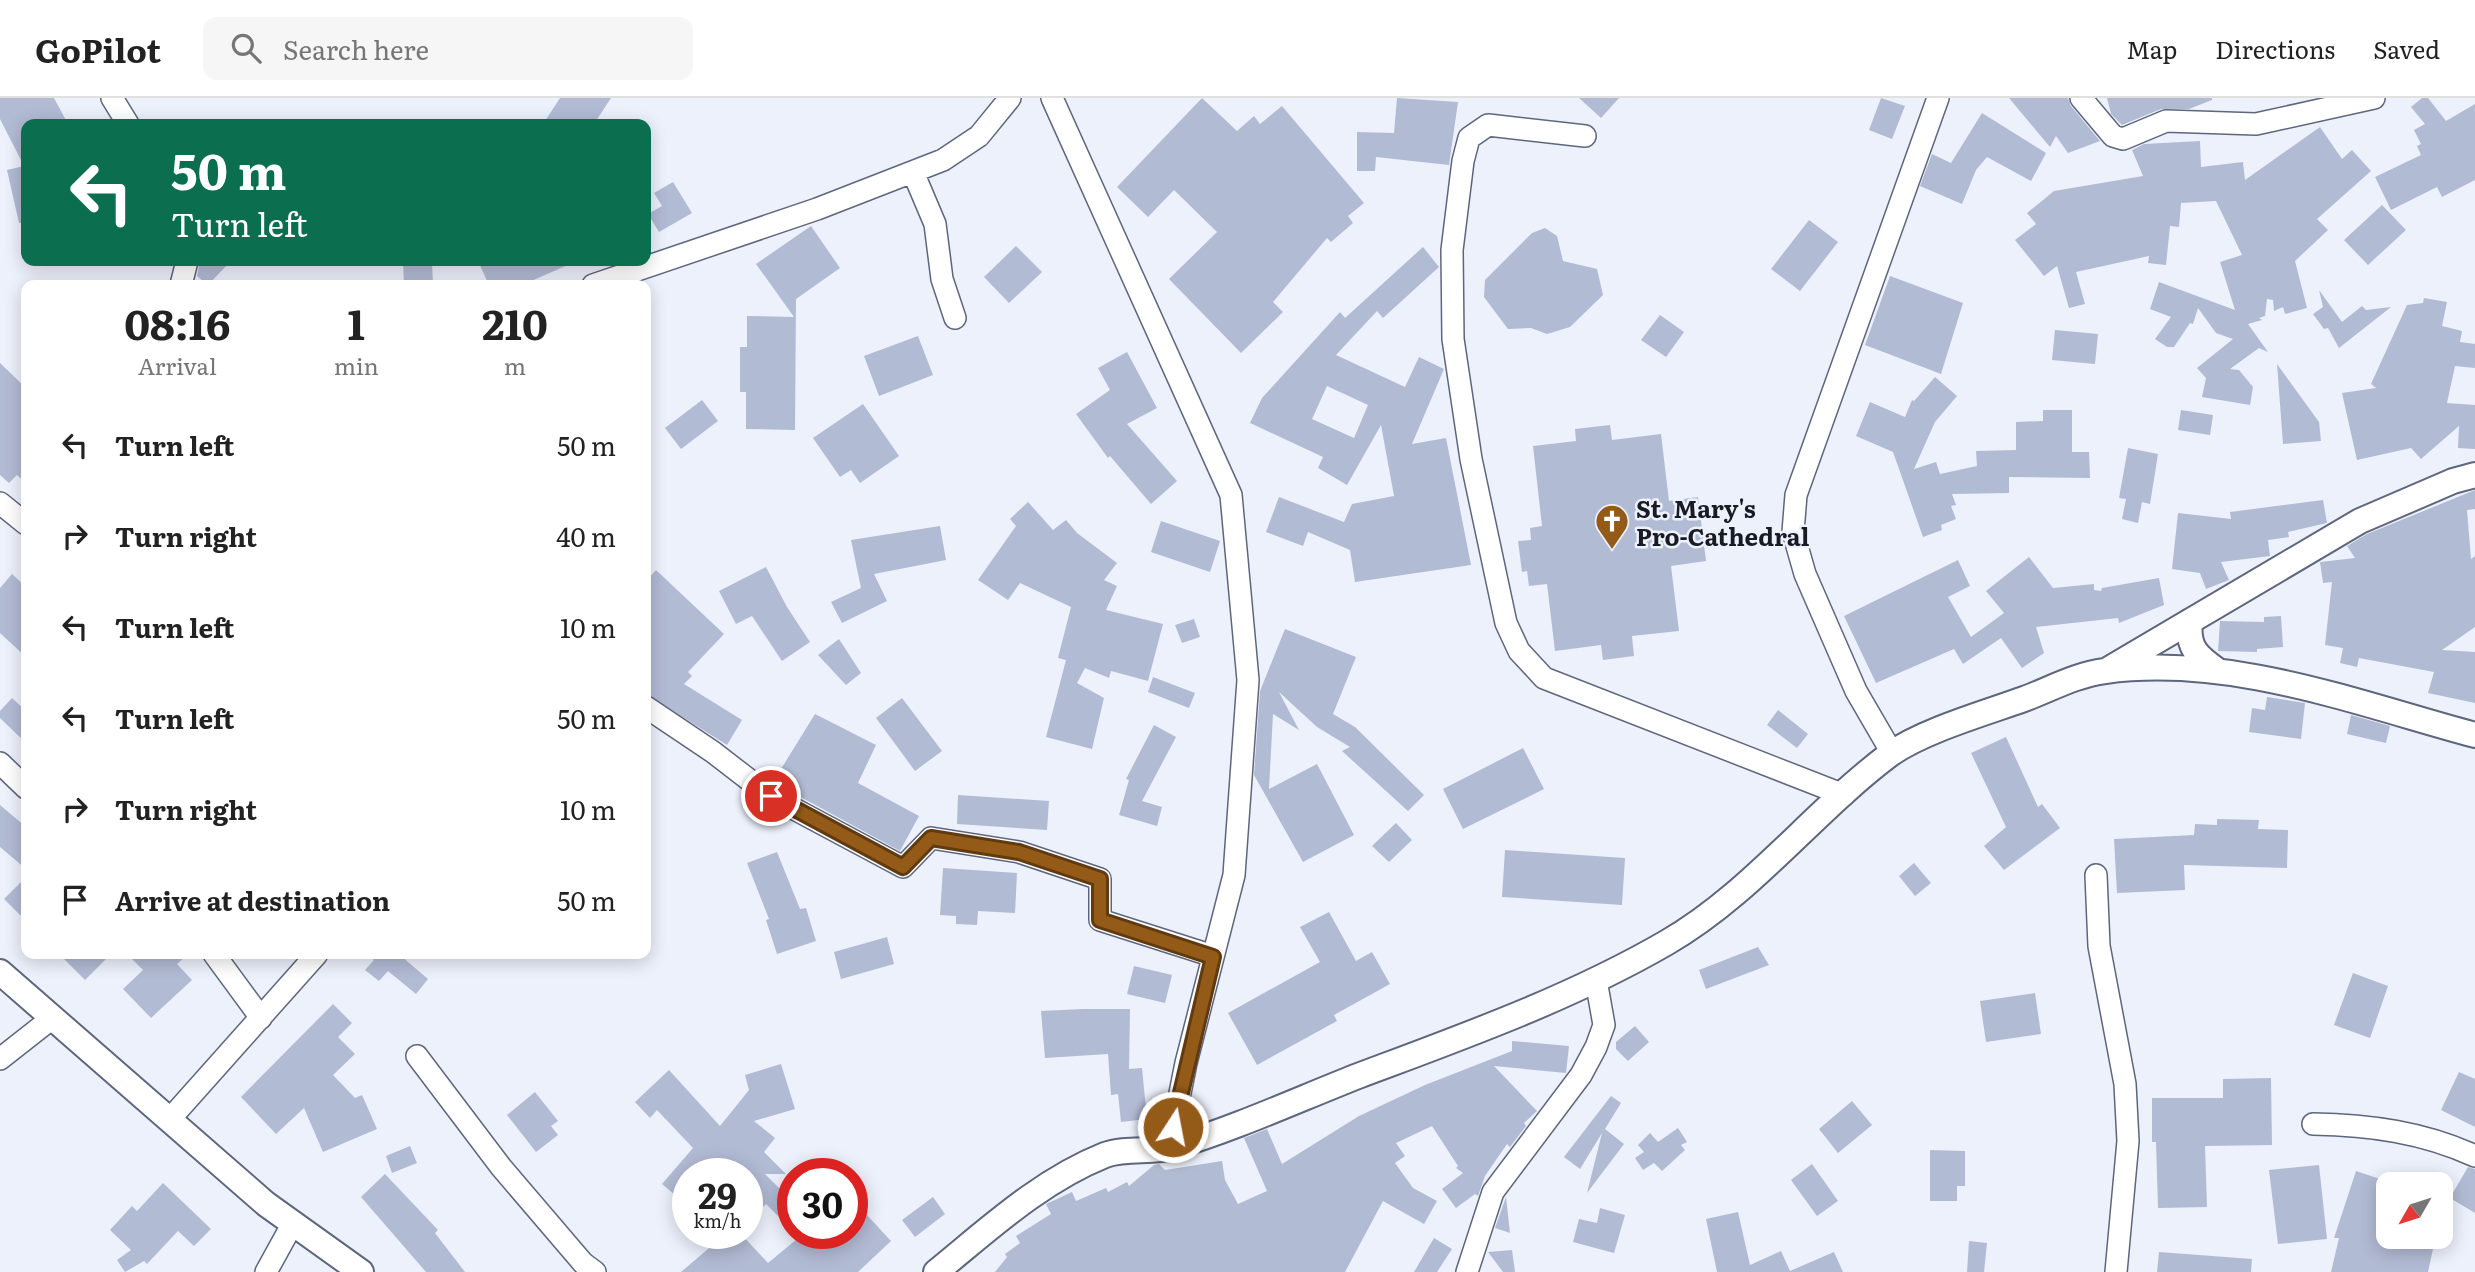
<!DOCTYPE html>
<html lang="en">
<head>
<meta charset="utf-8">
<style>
  body { margin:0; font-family:Literata,serif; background:#f6f6f6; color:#222; height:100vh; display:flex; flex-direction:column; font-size:26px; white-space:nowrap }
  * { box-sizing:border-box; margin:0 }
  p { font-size:23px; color:#767676 }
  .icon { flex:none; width:38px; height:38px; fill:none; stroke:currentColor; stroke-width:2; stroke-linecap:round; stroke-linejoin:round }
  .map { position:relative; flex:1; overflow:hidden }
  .drawer { position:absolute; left:21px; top:182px; width:630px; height:679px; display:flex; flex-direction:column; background:#fff; border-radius:14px; box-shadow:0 4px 18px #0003 }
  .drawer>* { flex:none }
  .guide { position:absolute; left:21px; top:21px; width:630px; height:147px; border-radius:14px; box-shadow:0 4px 18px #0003; background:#0b6e4f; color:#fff; overflow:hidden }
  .needle { width:46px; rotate:231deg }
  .fabs { position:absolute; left:2376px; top:1074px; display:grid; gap:14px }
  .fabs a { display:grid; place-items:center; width:77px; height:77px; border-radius:14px; background:#fff; box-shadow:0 4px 18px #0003; font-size:35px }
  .speed { position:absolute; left:672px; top:1060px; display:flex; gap:14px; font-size:35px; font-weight:700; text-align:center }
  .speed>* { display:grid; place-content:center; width:91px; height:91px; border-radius:50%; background:#fff; box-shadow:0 4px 18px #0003; line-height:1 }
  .speed small { font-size:18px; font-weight:400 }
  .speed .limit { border:10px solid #d22; background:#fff; color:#111 }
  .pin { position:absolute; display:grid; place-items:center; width:60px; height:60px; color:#fff; margin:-30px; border:4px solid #fff; border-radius:50%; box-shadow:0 2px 7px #0007 }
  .me { position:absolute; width:77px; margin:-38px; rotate:11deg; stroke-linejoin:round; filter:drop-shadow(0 0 5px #0008) }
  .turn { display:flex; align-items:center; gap:24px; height:147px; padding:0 35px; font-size:32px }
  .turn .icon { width:91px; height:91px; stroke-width:2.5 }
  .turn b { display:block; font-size:49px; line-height:60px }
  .eta { display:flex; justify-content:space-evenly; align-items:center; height:119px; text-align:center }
  .eta b { font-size:42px; font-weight:700; line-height:49px }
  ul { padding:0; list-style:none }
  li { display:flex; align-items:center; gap:21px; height:91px; padding:0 35px }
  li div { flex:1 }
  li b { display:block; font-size:26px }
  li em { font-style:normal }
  header { display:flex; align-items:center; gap:42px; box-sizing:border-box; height:98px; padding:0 35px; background:#fff; border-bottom:2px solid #e0e0e0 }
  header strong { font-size:33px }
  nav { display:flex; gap:38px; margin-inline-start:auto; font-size:24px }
  .search { width:490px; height:63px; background:#f6f6f6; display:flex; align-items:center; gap:18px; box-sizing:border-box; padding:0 24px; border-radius:14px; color:#767676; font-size:26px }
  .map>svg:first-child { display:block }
  .building { fill:#b2bbd4; fill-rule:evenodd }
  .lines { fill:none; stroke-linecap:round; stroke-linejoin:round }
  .minor-casing { stroke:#5e667d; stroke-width:24 }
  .tertiary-casing { stroke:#5e667d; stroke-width:28 }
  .minor { stroke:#fff; stroke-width:21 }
  .tertiary { stroke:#fff; stroke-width:24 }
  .route-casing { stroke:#603a10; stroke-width:18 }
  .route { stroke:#945a18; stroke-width:12 }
  .labels { text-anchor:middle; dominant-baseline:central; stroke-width:5; stroke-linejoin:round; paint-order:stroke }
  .poi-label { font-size:24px; font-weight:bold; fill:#181b24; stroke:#edf1fc; text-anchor:start }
</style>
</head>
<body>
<header>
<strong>GoPilot</strong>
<div class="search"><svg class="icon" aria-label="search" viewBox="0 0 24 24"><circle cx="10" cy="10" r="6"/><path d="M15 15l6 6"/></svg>Search here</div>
<nav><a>Map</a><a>Directions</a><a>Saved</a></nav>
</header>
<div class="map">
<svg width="2475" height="1174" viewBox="0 0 2475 1174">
  <rect width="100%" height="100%" fill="#edf1fc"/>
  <path class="building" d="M0,0H54L68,26H26V125H19L7,72L24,68L0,21Z
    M560,0H611L594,26H543Z
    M1202,0L1237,33L1254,18L1260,26L1282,8L1364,105L1348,118L1353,125L1331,144L1327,140L1273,204L1283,214L1241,255L1169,181L1217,134L1174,92L1148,119L1117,89Z
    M1397,0L1458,4L1449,67L1376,59L1375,73H1357V34L1394,35Z
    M1579,0H1619L1601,20Z
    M1881,0L1905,8L1892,41L1869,32Z
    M2009,0H2068L2071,8L2100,43L2068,55L2056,38L2050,49Z
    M2107,0H2212V2L2189,11H2161L2122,27L2111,16Z
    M2422,0H2428L2446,23L2475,6V82L2442,99L2437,89L2391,112L2375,79L2421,57L2417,48L2421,46L2414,32L2425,26L2411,9Z
    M1982,15L2046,55L2031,83L1987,59L1976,72L1962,106L1920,88L1932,56L1951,65Z
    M2320,29L2342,61L2352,52L2371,73L2317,121L2328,132L2295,163L2307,210L2285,216L2283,209L2274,213L2273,202L2267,201L2265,218L2259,220L2262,222L2248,226L2268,254L2259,250L2230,271L2239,272L2253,289L2250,307L2202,299L2206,280L2197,270L2233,241L2216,235L2198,210L2193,226L2190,225L2174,249H2167L2155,241L2171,219L2150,211L2159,184L2235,212L2220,164L2242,157L2216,103L2181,105L2179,129L2170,128L2166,167L2148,165L2149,158L2076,174L2085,206L2069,210L2057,168L2044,178L2015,142L2036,126L2027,115L2054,93L2143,78L2132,52L2144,46L2200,43L2201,69L2243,64L2245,82Z
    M673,84L692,115L659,134L648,116L662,108L654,95Z
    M2382,107L2406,132L2368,167L2344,142Z
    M1809,122L1838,144L1800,193L1771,171Z
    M811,128L840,170L796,201L795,332L746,331V294H740V249H747V218L794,219L756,166Z
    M1545,130L1557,138L1563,163L1597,171L1603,197L1570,229L1547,236L1531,230L1508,231L1484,199L1485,182L1532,135Z
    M1016,148L1042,174L1009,205L984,179Z
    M1423,149L1439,169L1383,220L1377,213L1336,257L1405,289L1419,259L1444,271L1412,346L1446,340L1471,467L1355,484L1350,452L1308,434L1303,448L1266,434L1279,399L1344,424L1352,406L1394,398L1381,327L1347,387L1318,370L1323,359L1250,325L1262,300L1340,214L1345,220ZM1327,288L1368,307L1354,340L1312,321Z
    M200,163H231L208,187L197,178Z
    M403,163H432L433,187H404Z
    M478,163H577L522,187H489Z
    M1890,178L1963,205L1941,276L1865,247Z
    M2319,192L2342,224L2362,208L2366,212L2391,209L2339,250L2328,230L2324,231L2313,216L2323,209Z
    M2424,200L2447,204L2442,228L2462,233L2460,244L2475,246V270L2455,268L2447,305L2475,307V351L2458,350L2459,328L2421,361L2411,350L2357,362L2342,295L2376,290L2371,286L2407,207L2423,205Z
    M1660,217L1684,234L1666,259L1641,242Z
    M2055,232L2098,236L2095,266L2052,262Z
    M918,238L933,277L879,298L864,258Z
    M1127,254L1157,310L1127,326L1177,383L1151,406L1110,358L1108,360L1076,316L1110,292L1098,270Z
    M0,265L26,290V385L17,377L9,385L0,377Z
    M2277,266L2319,324L2321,343L2283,346Z
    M1935,279L1957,298L1935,324L1914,371L1936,364L1940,376L1977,368L1976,353L2016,352V324L2043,323V312H2072V354H2089L2090,380L2009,379V395L1952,396L1956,407L1951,408L1956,421L1941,427L1942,432L1923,439L1893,354L1856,338L1870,304L1905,319L1912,302L1914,303Z
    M702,302L718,323L681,351L665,330Z
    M863,306L899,358L860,385L851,372L840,379L813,340Z
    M2181,312L2213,317L2210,337L2178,332Z
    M1610,327L1612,342L1661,336L1669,403L1698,399L1706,463L1671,468L1679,533L1632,538L1634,558L1603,562L1601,547L1555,553L1547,486L1529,488L1527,473L1522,474L1518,443L1531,442L1530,430L1542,428L1533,348L1576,343L1575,331Z
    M2128,350L2158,356L2150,406L2142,404L2138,425L2122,421L2126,401L2119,400Z
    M2475,392V411L2467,412L2471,461L2475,458V529L2442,552L2475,554V605L2428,595L2434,574L2359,560L2357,569L2340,565L2343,550L2325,547L2332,484L2323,485L2320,464L2355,460L2347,448L2367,436Z
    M2323,402L2327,425L2288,434L2289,439L2268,442L2270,458L2221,464L2229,482L2206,491L2200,475L2172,471L2178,415L2231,421L2230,414Z
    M1028,404L1053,432L1066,422L1077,435L1117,465L1104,482L1117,488L1106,512L1163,526L1148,583L1111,573L1109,580L1085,570L1077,585L1104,600L1092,651L1046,639L1066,562L1058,560L1071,509L1020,485L1008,502L978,482L1016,428L1010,421Z
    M1161,423L1220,443L1210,474L1151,454Z
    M940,428L946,462L874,476L887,503L842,525L831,504L861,490L851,442Z
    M2029,459L2053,490L2094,486V492L2101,493L2102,490L2159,480L2164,507L2119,525L2118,520L2036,529L2044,555L2022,570L2001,540L1963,566L1954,551L1876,585L1844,518L1958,462L1970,488L1948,499L1971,539L2004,515L1986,493Z
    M766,469L787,509L810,544L782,563L752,518L736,526L719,493Z
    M656,472L724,536L688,574L692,578L684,586L742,622L727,647L646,596V483Z
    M12,476L26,489V559L0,535V490Z
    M2281,518L2283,549L2257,551V554L2218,553L2220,523L2264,524V519Z
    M1194,521L1200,539L1182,545L1175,527Z
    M1285,531L1356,559L1333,616L1355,629L1424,697L1408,713L1342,653L1350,649L1317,629L1279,594L1299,632L1273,616L1269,691L1317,666L1354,737L1303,764L1254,677L1260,593Z
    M839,541L861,575L846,587L818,557Z
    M1153,579L1195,595L1189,610L1148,594Z
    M2267,599L2305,605L2301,641L2249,634L2252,610L2265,612Z
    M12,600L26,613V645L0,620V613Z
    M902,600L942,653L915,673L876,620Z
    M1778,612L1808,636L1797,650L1767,627Z
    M815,616L876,647L858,685L919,718L900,753L773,684Z
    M2351,617L2390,628L2386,645L2347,636Z
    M1154,627L1176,639L1142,703L1162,709L1157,728L1119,717L1129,682L1126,681Z
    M2006,639L2038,709L2042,706L2060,730L2004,772L1984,748L2006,729L1971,655Z
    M1523,650L1544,691L1463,731L1443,691Z
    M958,697L1049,703L1047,732L957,726Z
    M0,707L26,729V771L0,749Z
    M2217,721L2259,722L2258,731L2288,732L2287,770L2184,767L2185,792L2117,795L2114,741L2194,737L2195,726L2217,727Z
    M1396,725L1412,742L1389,764L1372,748Z
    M1505,752L1625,760L1622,807L1502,799Z
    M777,754L800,811L806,810L816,843L777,856L766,822L769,821L747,765Z
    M1914,765L1931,785L1915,798L1899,778Z
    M943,770L1017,775L1015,815L978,813L977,827L956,826V818L940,817Z
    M26,779V823L4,801Z
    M1329,814L1356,863L1372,854L1390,886L1334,917L1337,923L1257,967L1228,915L1320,864L1300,829Z
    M887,839L894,866L841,881L834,854Z
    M1758,849L1769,867L1706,891L1699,872Z
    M59,856H111L85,882Z
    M127,856H188L177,866L192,882L151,920L123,891L143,872Z
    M366,856H403L401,858L428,881L416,896L388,873L379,883L365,872L374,862Z
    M1134,868L1172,877L1165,905L1127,896Z
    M2353,875L2388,888L2370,940L2334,927Z
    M2035,895L2041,936L1986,944L1980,903Z
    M333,906L352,925L338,939L355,956L333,977L355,1000L362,997L377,1031L323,1054L304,1010L276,1036L241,999Z
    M1083,911H1130L1129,971L1142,970L1147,1021L1121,1024L1118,996L1111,997L1108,956L1045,960L1041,913Z
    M1635,928L1649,944L1628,963L1616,951V944Z
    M1512,943L1569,948L1566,975L1494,968L1537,1013L1524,1025L1526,1028L1510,1049L1507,1046L1485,1078L1478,1098L1475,1096L1456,1110L1442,1091L1463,1075L1456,1070L1458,1068L1432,1028L1396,1045L1405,1058L1395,1065L1413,1090L1437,1103L1424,1126L1383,1103L1345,1174H995L1007,1159L1005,1156L1020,1145L1016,1138L1051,1116L1046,1106L1072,1094L1076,1103L1106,1090L1108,1094L1127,1084L1129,1088L1154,1067L1159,1066L1165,1072L1222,1063L1225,1082L1238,1106L1267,1093L1244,1040L1267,1031L1282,1066L1359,1018L1425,987L1512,953Z
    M781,966L795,1011L754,1023L775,1040L764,1054L786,1076H765L793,1104V1133L766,1106L747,1125V1076H688V1108L662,1086L693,1050L657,1012L650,1020L635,1004L669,972L720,1028L749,992L745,977Z
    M2459,974L2475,981V1029L2441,1012Z
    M2271,980L2272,1047L2205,1048L2207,1109L2158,1110L2156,1044H2152V1000H2223V981Z
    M535,994L558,1023L551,1028L558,1037L536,1054L507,1017Z
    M1611,998L1621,1005L1605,1031L1624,1046L1587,1095L1602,1035L1580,1071L1564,1059Z
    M1852,1003L1872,1027L1838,1055L1819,1031Z
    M1678,1030L1687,1044L1681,1047L1685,1052L1662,1073L1654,1065L1643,1072L1635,1060L1644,1054L1638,1047L1650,1035L1658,1044Z
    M410,1048L417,1065L392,1075L386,1058Z
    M1930,1052L1965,1053V1088H1957V1103H1930Z
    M1812,1066L1838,1103L1817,1118L1791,1082Z
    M2319,1067L2327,1141L2278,1146L2269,1072Z
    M2468,1069L2475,1071V1115L2450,1100Z
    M2356,1073L2389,1084V1140L2433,1151L2428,1174H2331L2339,1140H2334Z
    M385,1076L438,1132L435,1135L465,1174H426L361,1099Z
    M163,1085L211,1131L194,1148L178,1133L147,1166L144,1163L125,1174L117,1162L131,1152L110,1132L132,1108L137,1113Z
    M933,1099L945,1116L915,1139L902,1122Z
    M1506,1099L1510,1135L1495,1130Z
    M852,1101L891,1143L858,1174H681L715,1145L705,1136H741L768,1165L803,1136H852Z
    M1600,1110L1625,1117L1614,1155L1573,1144L1579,1121L1597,1125Z
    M1738,1114L1750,1167L1781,1153L1790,1173L1834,1154L1843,1174H1717L1706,1121Z
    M1434,1140L1452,1151L1437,1174H1414Z
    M1969,1143L1987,1145L1984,1174H1967Z
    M1512,1152L1515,1174H1503L1488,1154Z
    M2159,1154L2252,1161L2251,1174H2157Z"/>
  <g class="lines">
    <defs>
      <path id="minor" d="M112,0L128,26
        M1052,0L1231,397L1248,582L1234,777L1186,965L1169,1050
        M2081,0L2113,38L2123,41L2166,23L2256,26L2374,0
        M1585,38L1488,27L1469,40L1463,63L1452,152L1453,241L1471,361L1506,525L1519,553L1544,580L1844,697
        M913,74L935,126L942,181L955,220
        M181,187L187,163
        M593,187L817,111L943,62L979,38L1010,0
        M0,405L26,426
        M646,609L713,654L770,698L903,769L931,740L1019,754L1100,781V822L1213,858
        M1892,655L1856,593L1805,476L1793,434L1796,397L1938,0
        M0,665L26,690
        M2096,777L2099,848L2125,986L2128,1043L2116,1174
        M214,856L261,920
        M417,958L501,1069L583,1165L595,1174
        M0,961L51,921
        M170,1021L317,856
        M2313,1026C2369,1027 2423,1034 2475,1058
        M266,1174L293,1125
        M1467,1174L1493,1094L1581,977L1596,949L1604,927L1596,882"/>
      <path id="tertiary" d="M2190,523C2187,550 2197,558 2218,573
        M2109,571L2360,423L2453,383L2475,377
        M0,874L266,1106L361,1174
        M936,1174C989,1131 1040,1083 1105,1057C1126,1049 1152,1055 1173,1049C1236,1030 1297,1002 1358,978C1462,939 1569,901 1666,845C1750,797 1812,715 1889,657C1922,633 1985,615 2024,601C2051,591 2075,577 2105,573C2230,556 2356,605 2475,637"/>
    </defs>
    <use href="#minor" class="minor-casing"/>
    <use href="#tertiary" class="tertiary-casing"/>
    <use href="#minor" class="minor"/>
    <use href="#tertiary" class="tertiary"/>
  </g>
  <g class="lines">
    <defs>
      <path id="route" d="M771,698L903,769L931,740L1019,754L1100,781V822L1213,859L1173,1029"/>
    </defs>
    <use href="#route" class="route-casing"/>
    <use href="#route" class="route"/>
  </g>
  <defs>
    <symbol id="church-pin" viewBox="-11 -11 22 30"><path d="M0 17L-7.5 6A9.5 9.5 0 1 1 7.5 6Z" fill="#945a18" stroke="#edf1fc"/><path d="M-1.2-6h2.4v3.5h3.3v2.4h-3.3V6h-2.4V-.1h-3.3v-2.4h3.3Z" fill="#fff"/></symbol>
  </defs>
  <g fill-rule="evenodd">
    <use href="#church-pin" x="1593" y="404" width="38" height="52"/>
  </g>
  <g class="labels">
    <g class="poi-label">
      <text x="1636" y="409">St. Mary's<tspan x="1636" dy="28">Pro-Cathedral</tspan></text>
    </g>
  </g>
</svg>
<div class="fabs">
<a><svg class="needle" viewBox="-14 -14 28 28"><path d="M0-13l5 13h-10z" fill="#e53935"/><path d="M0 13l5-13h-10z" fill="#767676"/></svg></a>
</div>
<div class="speed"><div>29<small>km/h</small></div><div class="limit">30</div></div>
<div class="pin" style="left:771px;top:698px;background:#d93025"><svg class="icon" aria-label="arrive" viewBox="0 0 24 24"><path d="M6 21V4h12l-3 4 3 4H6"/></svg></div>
<svg class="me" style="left:1173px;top:1029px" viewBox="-20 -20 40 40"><circle r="17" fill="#945a18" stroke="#fff" stroke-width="3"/><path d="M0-11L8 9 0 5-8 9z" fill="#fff"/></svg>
<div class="guide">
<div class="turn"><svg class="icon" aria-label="left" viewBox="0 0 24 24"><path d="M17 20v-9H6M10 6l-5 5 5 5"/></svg><div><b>50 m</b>Turn left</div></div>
</div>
<section class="drawer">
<div class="eta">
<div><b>08:16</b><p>Arrival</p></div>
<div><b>1</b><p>min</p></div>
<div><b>210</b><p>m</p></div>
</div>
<ul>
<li><svg class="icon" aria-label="left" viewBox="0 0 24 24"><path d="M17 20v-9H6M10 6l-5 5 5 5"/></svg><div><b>Turn left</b></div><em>50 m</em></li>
<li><svg class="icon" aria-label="right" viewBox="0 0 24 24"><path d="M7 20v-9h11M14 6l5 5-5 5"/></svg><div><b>Turn right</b></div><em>40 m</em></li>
<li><svg class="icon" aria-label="left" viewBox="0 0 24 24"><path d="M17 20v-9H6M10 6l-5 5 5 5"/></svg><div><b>Turn left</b></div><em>10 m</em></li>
<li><svg class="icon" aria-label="left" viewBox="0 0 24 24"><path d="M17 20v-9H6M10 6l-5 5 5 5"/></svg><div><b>Turn left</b></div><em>50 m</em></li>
<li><svg class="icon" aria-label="right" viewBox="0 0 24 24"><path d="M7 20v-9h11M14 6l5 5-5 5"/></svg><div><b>Turn right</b></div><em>10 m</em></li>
<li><svg class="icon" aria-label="arrive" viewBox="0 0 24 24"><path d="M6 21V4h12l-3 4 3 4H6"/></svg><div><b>Arrive at destination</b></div><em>50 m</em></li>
</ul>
</section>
</div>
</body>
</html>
